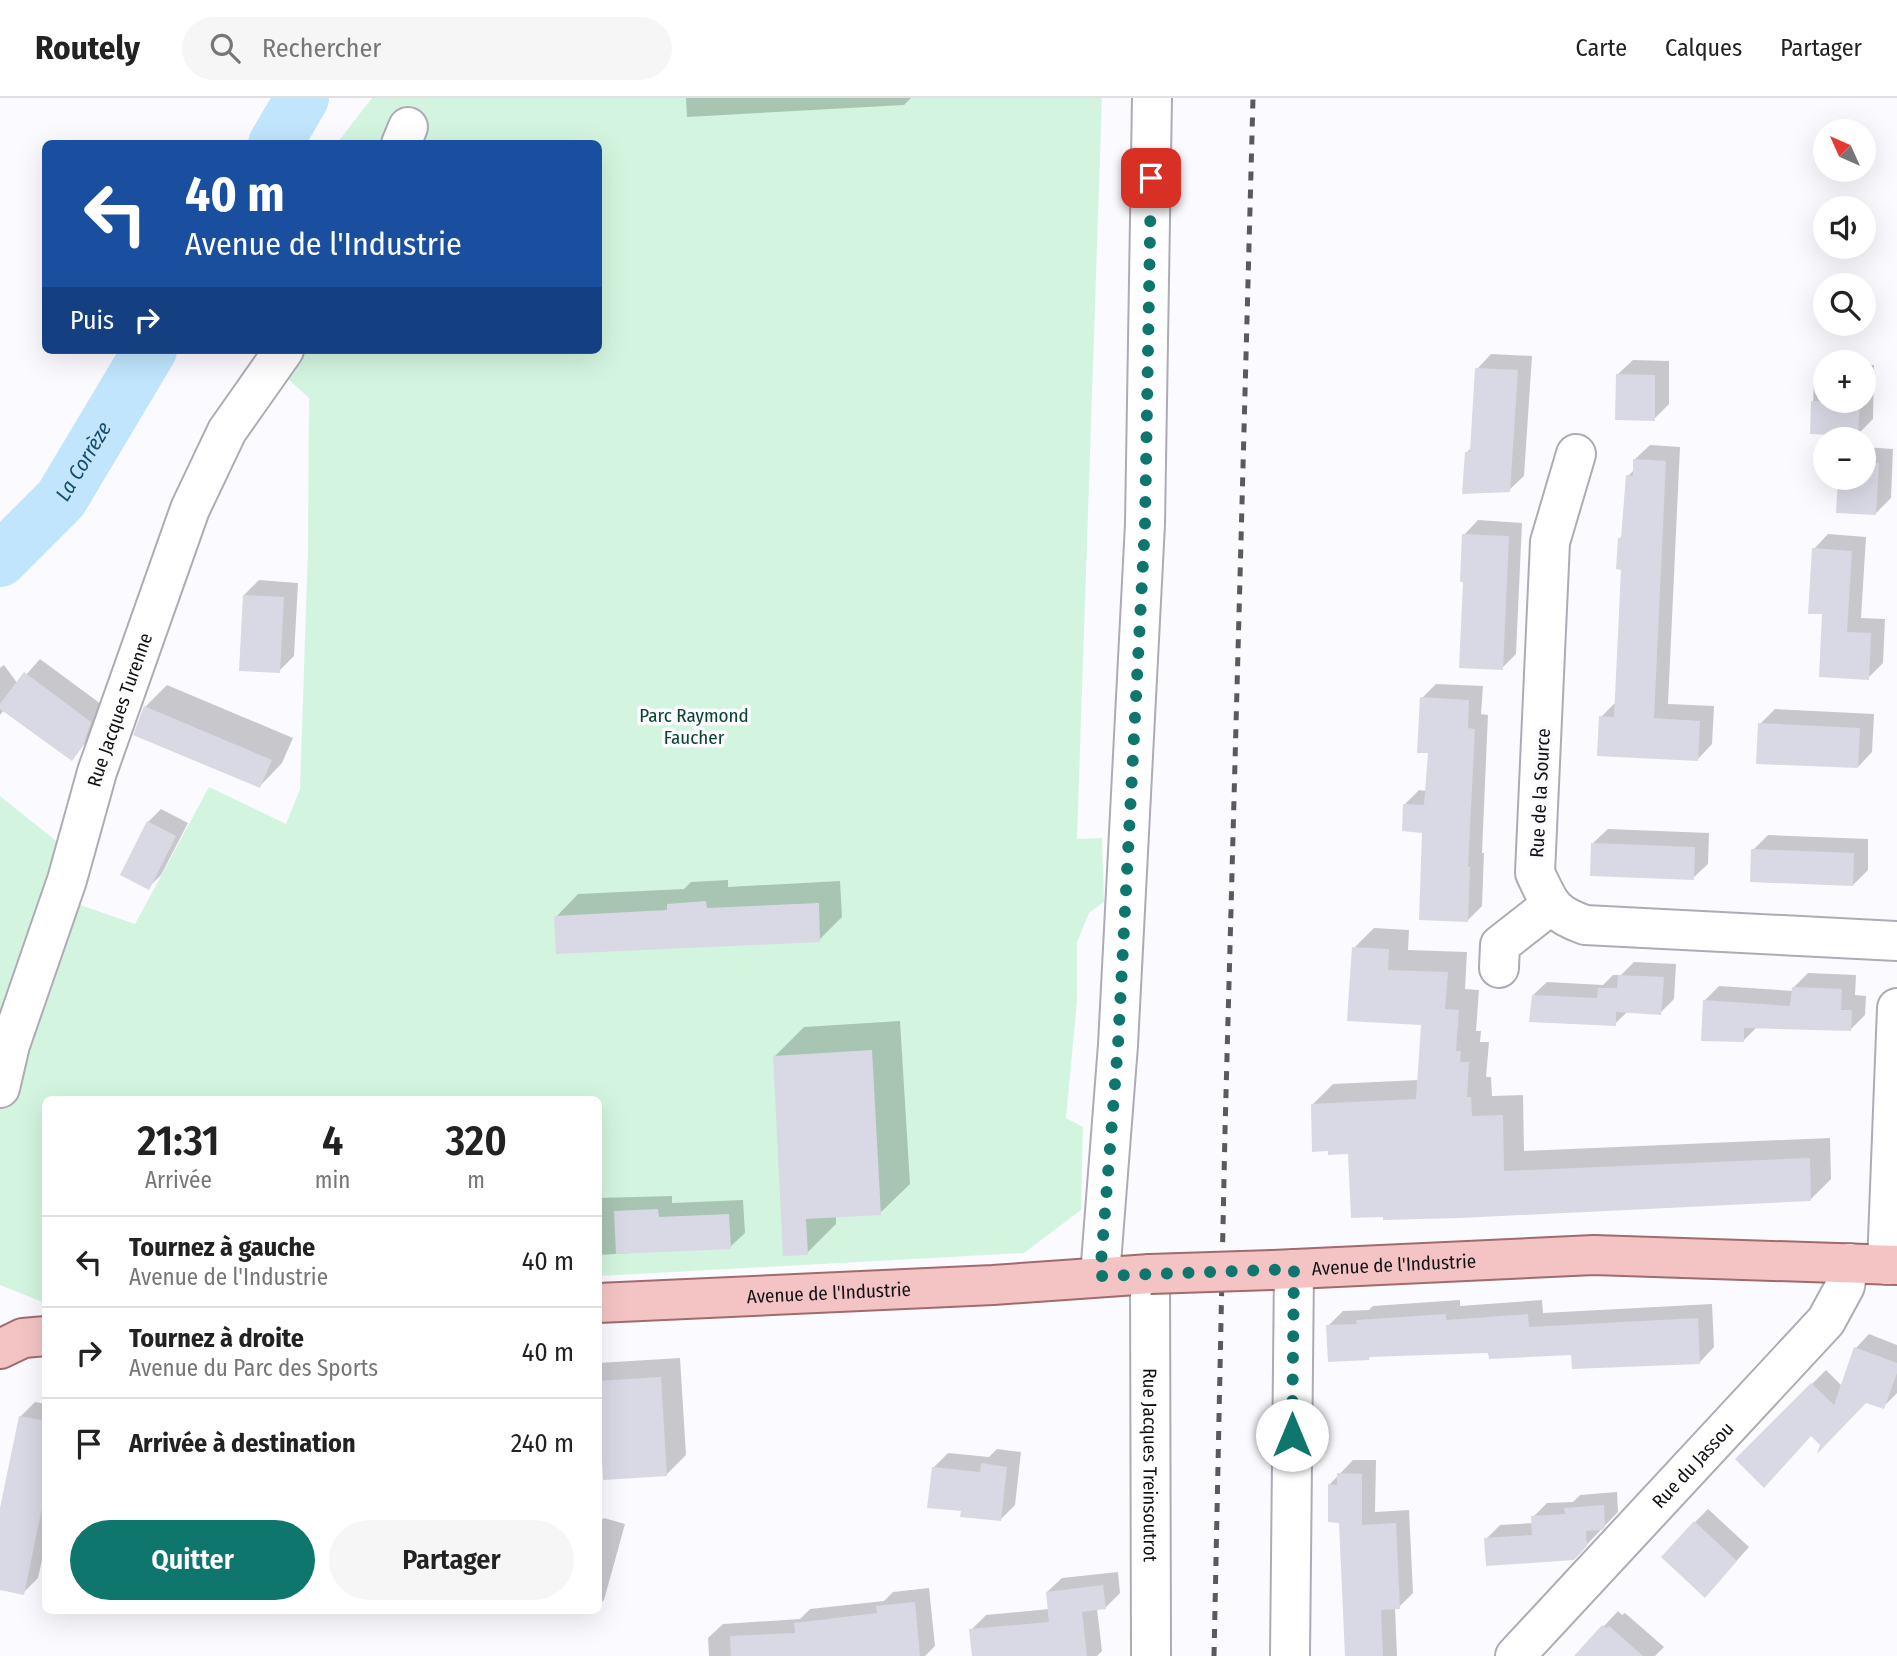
<!DOCTYPE html>
<html lang="fr">
<head>
<meta charset="utf-8">
<style>
  body { margin:0; font-family:"Fira Sans Condensed",sans-serif; background:#f6f6f6; color:#222; height:100vh; display:flex; flex-direction:column; font-size:26px; white-space:nowrap }
  * { box-sizing:border-box; margin:0 }
  p { font-size:23px; color:#767676 }
  .icon { flex:none; width:38px; height:38px; fill:none; stroke:currentColor; stroke-width:2; stroke-linecap:round; stroke-linejoin:round }
  .map { position:relative; flex:1; overflow:hidden }
  .sheet { position:absolute; left:42px; top:998px; width:560px; height:518px; display:flex; flex-direction:column; background:#fff; border-radius:10px; box-shadow:0 7px 28px #0002 }
  .sheet>* { flex:none }
  .hud { position:absolute; left:42px; top:42px; width:560px; height:214px; border-radius:10px; box-shadow:0 7px 28px #0002; background:#1a4fa0; color:#fff; overflow:hidden }
  .needle { width:46px; rotate:315deg }
  .buttons { position:absolute; left:1813px; top:21px; display:grid; gap:14px }
  .buttons a { display:grid; place-items:center; width:63px; height:63px; border-radius:50%; background:#fff; box-shadow:0 7px 28px #0002; font-size:35px }
  .pin { position:absolute; display:grid; place-items:center; width:60px; height:60px; color:#fff; margin:-30px; border-radius:14px; box-shadow:0 4px 10px #0006 }
  .me { position:absolute; width:77px; margin:-38px; rotate:0deg; stroke-linejoin:round; filter:drop-shadow(0 0 5px #0008) }
  .turn { display:flex; align-items:center; gap:24px; height:147px; padding:0 28px; font-size:32px }
  .turn .icon { width:91px; height:91px; stroke-width:2.5 }
  .turn b { display:block; font-size:49px; line-height:60px }
  .then { display:flex; align-items:center; height:66px; padding:0 28px; background:#0003; gap:14px; font-size:26px }
  .eta { display:flex; justify-content:space-evenly; align-items:center; height:119px; text-align:center }
  .eta b { font-size:42px; font-weight:600; line-height:49px }
  .button { display:flex; gap:14px; margin-top:auto; padding:14px 28px }
  .button a { flex:1; height:80px; border-radius:42px; background:#0f766e; color:#fff; font-size:28px; font-weight:600; line-height:80px; text-align:center }
  .button a+a { background:#f6f6f6; color:#222 }
  ul { padding:0; list-style:none }
  li { display:flex; align-items:center; gap:21px; height:91px; padding:0 28px; border-top:2px solid #e0e0e0 }
  li div { flex:1 }
  li b { display:block; font-size:26px }
  li em { font-style:normal }
  header { display:flex; align-items:center; gap:42px; box-sizing:border-box; height:98px; padding:0 35px; background:#fff; border-bottom:2px solid #e0e0e0 }
  header strong { font-size:33px }
  nav { display:flex; gap:38px; margin-inline-start:auto; font-size:24px }
  .search { width:490px; height:63px; background:#f6f6f6; display:flex; align-items:center; gap:18px; box-sizing:border-box; padding:0 24px; border-radius:38px; color:#767676; font-size:26px }
  .map>svg:first-child { display:block }
  .green { fill:#d3f5e0 }
  .shadow { fill:#0003 }
  .lines { fill:none; stroke-linecap:round; stroke-linejoin:round }
  .river { stroke:#c0e5fd; stroke-width:54 }
  .building { fill:#d8d9e4 }
  .minor-casing { stroke:#aeabb6; stroke-width:42 }
  .major-casing { stroke:#a06b6d; stroke-width:42 }
  .minor { stroke:#fff; stroke-width:38 }
  .major { stroke:#f4c4c4; stroke-width:38 }
  .rail { stroke:#5a595e; stroke-width:5; stroke-dasharray:9 9; stroke-linecap:butt }
  .major-bridge-casing { stroke:#a06b6d; stroke-width:42; stroke-linecap:butt }
  .major-bridge { stroke:#f4c4c4; stroke-width:38 }
  .route { stroke:#0f766e; stroke-width:12; stroke-dasharray:0 21.6 }
  .labels { text-anchor:middle; dominant-baseline:central; stroke-width:7; stroke-linejoin:round; paint-order:stroke }
  .street-label { font-size:19px; fill:#121115; stroke:#fbfaff }
  .park-label { font-size:19px; fill:#09452b; stroke:#fbfaff }
  .water-label { font-size:21px; font-style:italic; fill:#154c6a; stroke:#fbfaff }
</style>
</head>
<body>
<header>
<strong>Routely</strong>
<div class="search"><svg class="icon" aria-label="search" viewBox="0 0 24 24"><circle cx="10" cy="10" r="6"/><path d="M15 15l6 6"/></svg>Rechercher</div>
<nav><a>Carte</a><a>Calques</a><a>Partager</a></nav>
</header>
<div class="map">
<svg width="1897" height="1558" viewBox="0 0 1897 1558">
  <rect width="100%" height="100%" fill="#fbfaff"/>
  <path class="green" d="M372,0H1102L1077,741L1102,740L1104,804L1089,815L1077,844V903L1066,1020L1083,1029L1081,1112L1024,1155L599,1178L598,1001H46L45,1205L0,1187V995L60,800L135,826L209,689L286,726L300,691L308,451L309,300L256,252H598V46L337,45Z
    M0,698L65,750L0,927Z"/>
  <path class="shadow" d="M686,0H911L904,7L687,19Z
    M1491,256L1532,258L1524,378L1509,392L1466,355L1472,349L1477,271Z
    M1633,262L1669,263V306L1654,321L1618,276Z
    M1864,267H1874L1873,321L1858,336L1812,334L1814,280L1825,269V303H1864Z
    M1650,347L1680,349L1668,606L1714,608L1712,646L1698,661L1601,619L1617,603L1623,470L1620,440L1623,437L1628,378L1635,371V361Z
    M1864,349L1893,351L1891,400L1876,415L1838,414L1840,380H1864Z
    M1478,422L1522,425L1516,556L1502,570L1464,482V437Z
    M1828,436L1866,439L1861,520L1885,521L1883,565L1868,580L1824,515L1814,451Z
    M259,482L298,485L294,558L279,573L244,497Z
    M40,561L105,609L97,632L71,661L4,612L0,617V570L4,567L18,586Z
    M1436,586L1483,588L1481,616L1488,617L1482,755H1484L1482,808L1468,822L1424,733L1405,706L1419,692L1427,693L1429,653L1422,600Z
    M167,587L293,640L282,665L260,688L145,609Z
    M1775,611L1874,616L1872,654L1858,669L1760,626Z
    M161,711L188,725L161,777L148,790V724Z
    M1608,731L1709,735L1708,766L1693,780L1593,745Z
    M1768,737L1868,741V772L1853,787L1753,752Z
    M728,782V789L840,783L842,819L819,842L556,819L578,796L684,791L691,784Z
    M1374,830L1409,832L1408,852L1467,854L1465,891L1479,892L1476,933H1481L1480,944H1489L1486,979H1491L1492,998L1523,997L1524,1053L1830,1040L1831,1081L1811,1101L1385,1120L1350,1054L1312,1007L1333,986L1419,982L1423,925L1354,850Z
    M1634,864L1676,866L1674,901L1660,915L1628,913L1615,926L1533,897L1547,884L1603,887L1613,877H1621Z
    M1808,875L1856,877L1855,897L1866,898L1865,917L1850,932L1757,929L1743,943L1704,903L1719,888L1793,893V890Z
    M900,923L910,1086L880,1115L836,1118V1126L807,1155L775,958L804,929Z
    M672,1098V1105L743,1102L745,1135L730,1149L598,1157V1100Z
    M1460,1202V1208L1542,1202L1543,1215L1712,1206L1714,1249L1700,1264L1572,1255L1490,1253L1372,1257L1369,1260L1328,1228L1343,1213L1369,1212L1373,1208Z
    M1869,1236L1897,1247V1295L1883,1309L1866,1303L1822,1346L1812,1336L1737,1361L1826,1272L1842,1288L1856,1250Z
    M680,1260L686,1357L666,1377L601,1311L598,1312V1265Z
    M35,1304L46,1306V1444L38,1480L23,1495L0,1490V1419L21,1318Z
    M997,1351L1021,1354L1015,1407L1000,1422L962,1411L933,1370L948,1355L989,1359Z
    M1353,1362H1376L1375,1414L1409,1412L1413,1495L1399,1509L1395,1510L1397,1558H1346L1341,1423L1329,1387Z
    M1617,1394L1618,1414L1573,1461L1486,1441L1500,1427L1533,1425V1419L1547,1405L1573,1404L1580,1397Z
    M1708,1411L1749,1449L1705,1498L1695,1424Z
    M604,1420L625,1426L604,1502L598,1507V1425Z
    M1118,1474L1120,1495L1105,1510L1097,1511L1102,1553L1097,1558H974L971,1532L986,1517L1049,1511L1047,1494L1062,1480Z
    M929,1490L935,1548L925,1558H709L708,1540L723,1526L800,1521L810,1511L884,1503L893,1494Z
    M574,1512H594L589,1516Z
    M1618,1513L1622,1517L1625,1515L1664,1549L1655,1558H1576Z"/>
  <g class="lines">
    <g class="river">
      <path d="M275,46L302,0"/>
      <path id="s1" d="M0,462L61,401L150,252"/>
    </g>
  </g>
  <path class="building" d="M1475,270L1518,272L1510,394L1462,396L1465,354H1470Z
    M1616,276L1655,277V323L1615,322Z
    M1811,303H1860L1858,338L1810,336Z
    M1633,361L1666,363L1654,620L1700,623L1698,663L1597,658L1599,618L1614,619L1621,472L1616,471L1618,440H1621L1626,377L1633,378Z
    M1864,364L1879,365L1876,417L1836,415L1838,380H1864Z
    M1462,436L1509,438L1503,572L1459,570L1463,484H1460Z
    M1812,450L1852,453L1847,534L1871,535L1869,582L1819,579L1822,516H1808Z
    M243,497L284,499L280,575L239,573Z
    M24,574L91,624L83,648L72,663L0,611V606Z
    M1420,599L1469,602L1468,630L1475,631L1468,769H1470L1468,824L1419,822L1422,735L1402,733L1403,706L1424,707L1428,655H1417Z
    M144,608L272,662L260,690L133,637Z
    M1758,625L1860,630L1858,670L1756,666Z
    M147,723L176,738L149,792L120,777Z
    M1591,745L1695,749L1694,782L1590,778Z
    M1751,751L1854,755L1853,788L1750,784Z
    M706,803L707,810L819,805L820,844L556,856L554,818L667,812V806Z
    M1352,849L1389,851L1388,872L1448,874L1445,911L1459,912L1456,953H1461L1460,964H1469L1467,999H1471L1472,1018L1503,1017L1504,1073L1810,1060L1811,1103L1460,1120L1383,1122V1119L1351,1120L1348,1056L1328,1057V1053L1312,1054L1311,1006L1416,1001L1421,927L1347,923Z
    M1618,877L1664,879L1661,917L1616,914V928L1529,924L1532,897L1597,900L1598,890H1617Z
    M1792,889L1842,891L1841,912H1852L1851,933L1744,930V944L1701,943L1703,902L1790,908Z
    M872,952L881,1117L806,1121L808,1157L783,1158L773,958Z
    M658,1111L659,1119L729,1116L731,1151L616,1156L614,1113Z
    M1446,1216V1222L1528,1216L1529,1229L1698,1220L1700,1266L1572,1271L1571,1257L1489,1261L1488,1255L1369,1259V1262L1328,1264L1326,1227L1357,1226L1356,1222Z
    M1854,1249L1897,1265V1275L1884,1311L1866,1305L1817,1356L1820,1347L1811,1338L1764,1390L1735,1361L1811,1285L1834,1307Z
    M661,1279L667,1378L603,1382L598,1283Z
    M19,1318L46,1323V1390L24,1497L0,1492V1410Z
    M981,1365L1007,1369L1001,1423L960,1419L961,1413L927,1410L932,1369L980,1374Z
    M1337,1375L1362,1376V1427L1396,1425L1400,1511L1381,1512L1383,1558H1345L1339,1425L1328,1424V1386L1337,1387Z
    M1604,1407L1605,1429L1602,1432L1586,1433L1587,1448L1574,1462L1486,1468L1484,1440L1532,1437L1531,1418L1565,1416L1564,1410Z
    M1694,1423L1737,1463L1705,1500L1661,1459Z
    M1103,1487L1106,1511L1082,1514L1087,1558H972L969,1531L1049,1524L1046,1494Z
    M915,1504L920,1558H731L730,1538L795,1535L794,1525L877,1515L876,1508Z
    M1602,1527L1606,1530L1609,1528L1643,1558H1574Z"/>
  <g class="lines">
    <defs>
      <g id="minor">
        <path d="M401,46L408,29"/>
        <path d="M1576,356L1550,444L1535,775C1550,806 1551,815 1585,827L1897,843"/>
        <path d="M1499,870L1500,847L1551,807"/>
        <path id="s2" d="M0,990L10,947L67,782L97,674L190,411L227,333L284,252"/>
        <path d="M1887,1167L1897,910"/>
        <path id="s3" d="M1150,1176L1151,1558"/>
        <path d="M1100,1178L1118,947L1145,426L1152,0"/>
        <path d="M1290,1558L1294,1171"/>
        <path id="s4" d="M1515,1558L1826,1223L1845,1188L1849,1165"/>
      </g>
      <g id="major">
        <path id="s5" d="M1273,1172L1594,1157L1897,1167"/>
        <path id="s6" d="M598,1205L993,1187L1150,1176"/>
        <path d="M0,1251L23,1240L46,1238"/>
      </g>
    </defs>
    <use href="#minor" class="minor-casing"/>
    <use href="#major" class="major-casing"/>
    <use href="#minor" class="minor"/>
    <use href="#major" class="major"/>
    <path class="rail" d="M1214,1558L1225,1033L1253,0"/>
    <defs>
      <path id="major-bridge" d="M1150,1176L1273,1172"/>
    </defs>
    <use href="#major-bridge" class="major-bridge-casing"/>
    <use href="#major-bridge" class="major-bridge"/>
  </g>
  <g class="lines">
    <path class="route" d="M1151,80L1145,426L1118,947L1100,1178L1294,1171L1292,1337"/>
  </g>
  <g class="labels">
    <g class="street-label">
      <text stroke="none"><textPath href="#s2" startOffset="397">Rue Jacques Turenne</textPath></text>
      <text transform="translate(1540 695) rotate(-87)">Rue de la Source</text>
      <text stroke="none"><textPath href="#s5" startOffset="121">Avenue de l'Industrie</textPath></text>
      <text stroke="none"><textPath href="#s6" startOffset="231">Avenue de l'Industrie</textPath></text>
      <text stroke="none"><textPath href="#s3" startOffset="191">Rue Jacques Treinsoutrot</textPath></text>
      <text stroke="none"><textPath href="#s4" startOffset="261">Rue du Jassou</textPath></text>
    </g>
    <g class="park-label">
      <text x="694" y="617">Parc Raymond<tspan x="694" dy="22">Faucher</tspan></text>
    </g>
    <g class="water-label">
      <text stroke="none"><textPath href="#s1" startOffset="130">La Corrèze</textPath></text>
    </g>
  </g>
</svg>
<div class="buttons">
<a><svg class="needle" viewBox="-14 -14 28 28"><path d="M0-13l5 13h-10z" fill="#e53935"/><path d="M0 13l5-13h-10z" fill="#767676"/></svg></a>
<a><svg class="icon" aria-label="sound" viewBox="0 0 24 24"><path d="M4 9h4l5-4v14l-5-4H4zM17 9q2 3 0 6"/></svg></a>
<a><svg class="icon" aria-label="search" viewBox="0 0 24 24"><circle cx="10" cy="10" r="6"/><path d="M15 15l6 6"/></svg></a>
<a>+</a>
<a>−</a>
</div>
<div class="pin" style="left:1151px;top:80px;background:#d93025"><svg class="icon" aria-label="arrive" viewBox="0 0 24 24"><path d="M6 21V4h12l-3 4 3 4H6"/></svg></div>
<svg class="me" style="left:1292px;top:1337px" viewBox="-20 -20 40 40"><circle r="19" fill="#fff"/><path d="M0-13L10 11 0 6-10 11z" fill="#0f766e"/></svg>
<div class="hud">
<div class="turn"><svg class="icon" aria-label="left" viewBox="0 0 24 24"><path d="M17 20v-9H6M10 6l-5 5 5 5"/></svg><div><b>40 m</b>Avenue de l'Industrie</div></div>
<div class="then">Puis<svg class="icon" aria-label="right" viewBox="0 0 24 24"><path d="M7 20v-9h11M14 6l5 5-5 5"/></svg></div>
</div>
<section class="sheet">
<div class="eta">
<div><b>21:31</b><p>Arrivée</p></div>
<div><b>4</b><p>min</p></div>
<div><b>320</b><p>m</p></div>
</div>
<ul>
<li><svg class="icon" aria-label="left" viewBox="0 0 24 24"><path d="M17 20v-9H6M10 6l-5 5 5 5"/></svg><div><b>Tournez à gauche</b><p>Avenue de l'Industrie</p></div><em>40 m</em></li>
<li><svg class="icon" aria-label="right" viewBox="0 0 24 24"><path d="M7 20v-9h11M14 6l5 5-5 5"/></svg><div><b>Tournez à droite</b><p>Avenue du Parc des Sports</p></div><em>40 m</em></li>
<li><svg class="icon" aria-label="arrive" viewBox="0 0 24 24"><path d="M6 21V4h12l-3 4 3 4H6"/></svg><div><b>Arrivée à destination</b></div><em>240 m</em></li>
</ul>
<div class="button"><a>Quitter</a><a>Partager</a></div>
</section>
</div>
</body>
</html>
